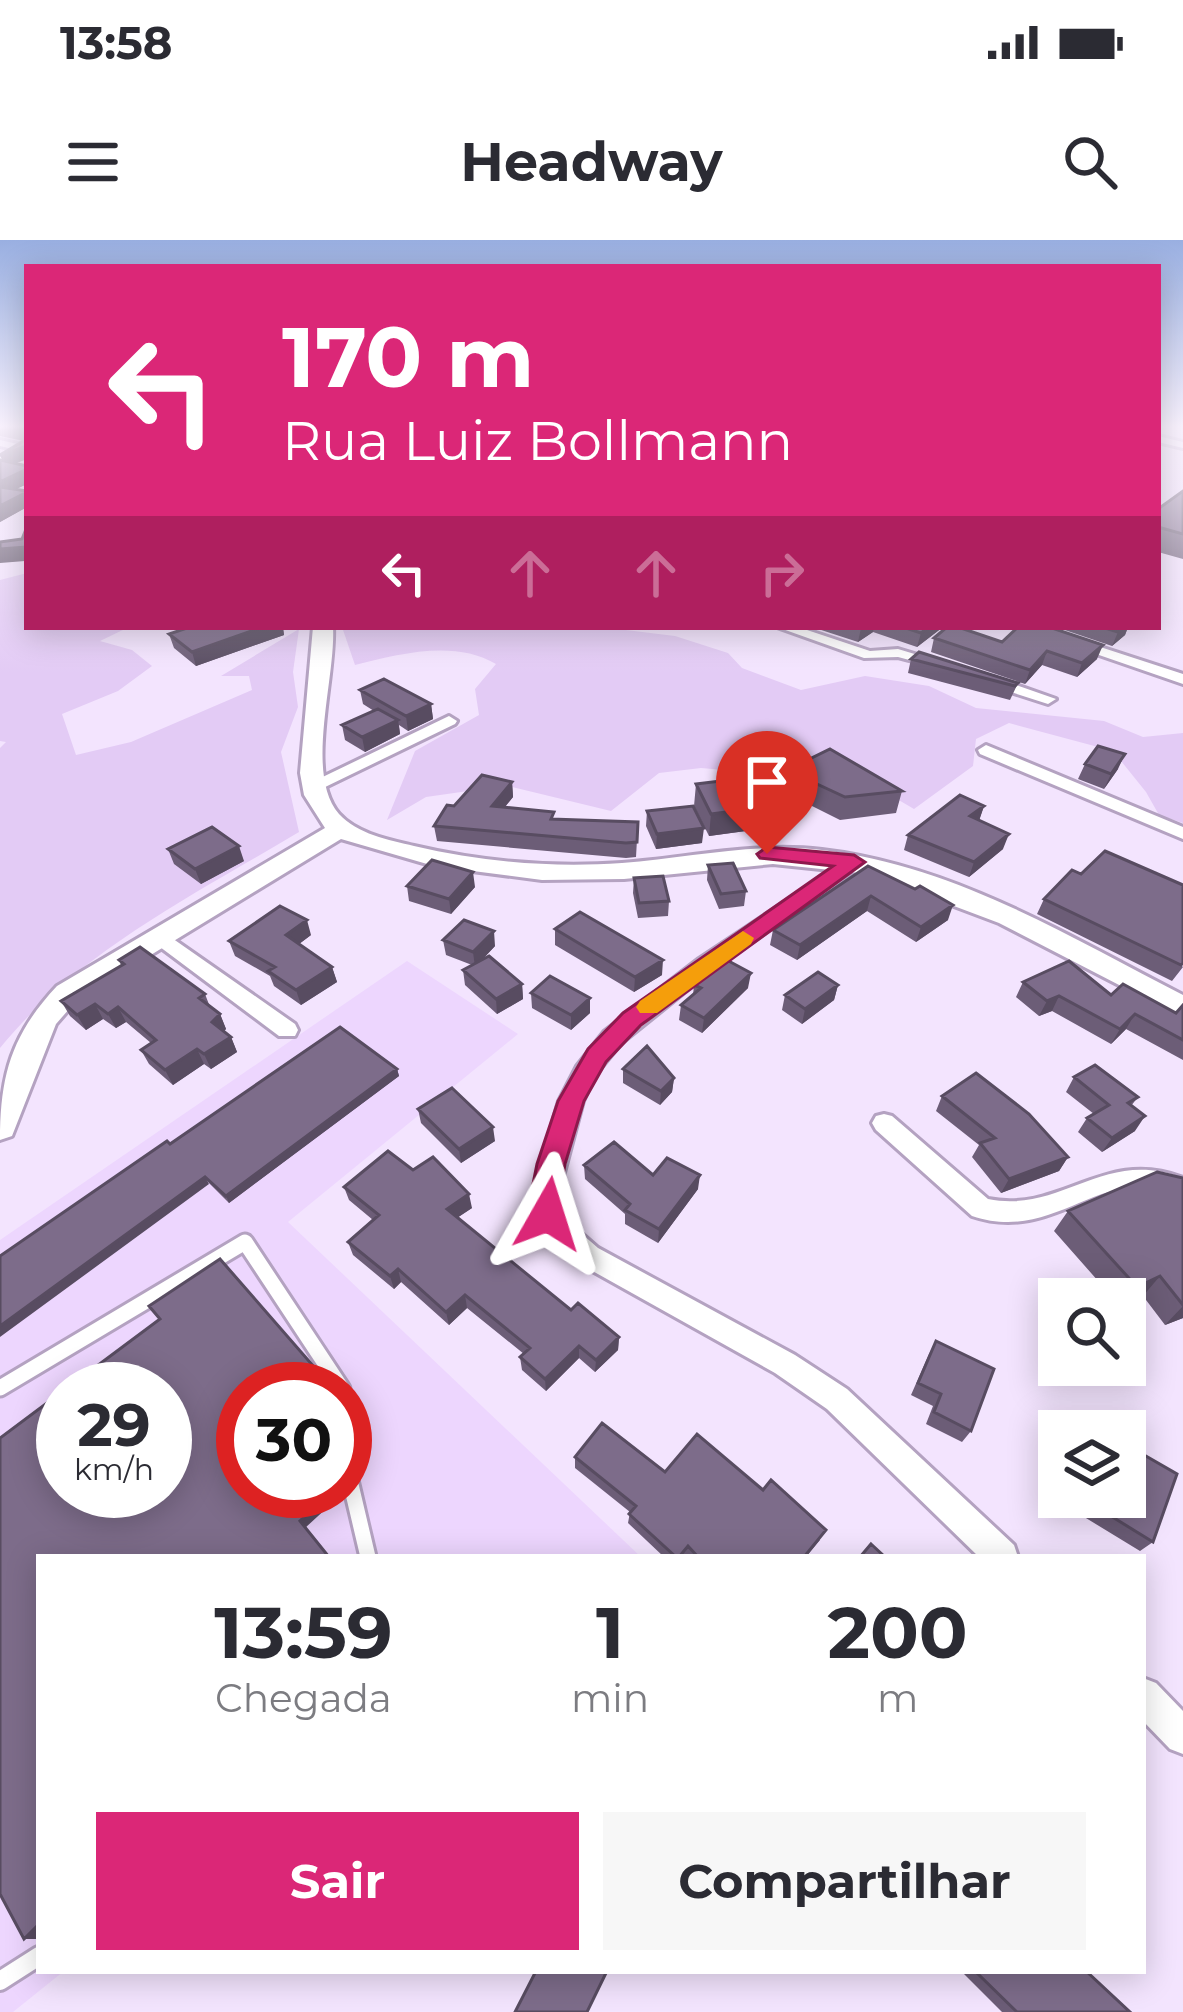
<!DOCTYPE html>
<html lang="pt">
<head>
<meta charset="utf-8">
<style>
  body { margin:0; font-family:Montserrat,sans-serif; background:#f7f7f7; color:#2b2b33; height:100vh; display:flex; flex-direction:column; font-size:45px; white-space:nowrap }
  * { box-sizing:border-box; margin:0 }
  p { font-size:39px; color:#7c7c81 }
  .icon { flex:none; width:66px; height:66px; fill:none; stroke:currentColor; stroke-width:2; stroke-linecap:round; stroke-linejoin:round }
  .map { position:relative; flex:1; overflow:hidden }
  .sheet { position:absolute; left:36px; top:1314px; width:1110px; height:420px; display:flex; flex-direction:column; background:#fff; border-radius:0px; box-shadow:0 6px 30px #0003 }
  .sheet>* { flex:none }
  .top-card { position:absolute; left:24px; top:24px; width:1137px; height:366px; border-radius:0px; box-shadow:0 6px 30px #0003; background:#db2777; color:#fff; overflow:hidden }
  .buttons { position:absolute; left:1038px; top:1038px; display:grid; gap:24px }
  .buttons a { display:grid; place-items:center; width:108px; height:108px; border-radius:0px; background:#fff; box-shadow:0 6px 30px #0003; font-size:60px }
  .speed { position:absolute; left:36px; top:1122px; display:flex; gap:24px; font-size:60px; font-weight:700; text-align:center }
  .speed>* { display:grid; place-content:center; width:156px; height:156px; border-radius:50%; background:#fff; box-shadow:0 6px 30px #0003; line-height:1 }
  .speed small { font-size:30px; font-weight:400 }
  .speed .limit { border:18px solid #d22; background:#fff; color:#111 }
  .pin { position:absolute; display:grid; place-items:center; width:102px; height:102px; color:#fff; margin:-123px -51px; border-radius:50% 50% 50% 0; rotate:-45deg; box-shadow:0 0 12px #0007 }
  .pin .icon { rotate:45deg }
  .me { position:absolute; width:132px; margin:-66px; rotate:6deg; stroke-linejoin:round; filter:drop-shadow(0 0 9px #0008) }
  .turn { display:flex; align-items:center; gap:42px; height:252px; padding:0 60px; font-size:54px }
  .turn .icon { width:156px; height:156px; stroke-width:2.5 }
  .turn b { display:block; font-size:84px; line-height:102px }
  .lanes { display:flex; align-items:center; height:114px; padding:0 60px; background:#0003; justify-content:center; gap:60px; direction:ltr }
  .lanes .off { opacity:.35 }
  .eta { display:flex; justify-content:space-evenly; align-items:center; height:204px; text-align:center }
  .eta b { font-size:72px; font-weight:700; line-height:84px }
  .button { display:flex; gap:24px; margin-top:auto; padding:24px 60px }
  .button a { flex:1; height:138px; border-radius:0px; background:#db2777; color:#fff; font-size:48px; font-weight:700; line-height:138px; text-align:center }
  .button a+a { background:#f7f7f7; color:#2b2b33 }
  .status { display:flex; justify-content:space-between; align-items:center; height:84px; padding:0 60px; background:#fff; direction:ltr }
  .status svg { height:33px; fill:currentColor }
  header { display:flex; justify-content:space-between; align-items:center; height:156px; padding:0 60px; background:#fff; font-size:54px; font-weight:700 }
  .map>svg:first-child { display:block }
  .built { fill:#edd6fe; fill-rule:evenodd }
  .green { fill:#e3cbf5 }
  .lines { fill:none; stroke-linecap:round; stroke-linejoin:round }
  .lane-far1-casing { stroke:#b4a2c1; stroke-width:21 }
  .lane-casing { stroke:#b4a2c1; stroke-width:24 }
  .street-casing { stroke:#b4a2c1; stroke-width:6 }
  .secondary-casing { stroke:#b4a2c1; stroke-width:6 }
  .lane-far1 { stroke:#fff; stroke-width:15 }
  .lane { stroke:#fff; stroke-width:18 }
  .street { fill:#fff; fill-rule:evenodd }
  .secondary { fill:#fff; fill-rule:evenodd }
  .wall { fill:#6c5d77 }
  .shaded-wall { fill:#584c61 }
  .building { fill:#7d6c8a; stroke:#584c61; stroke-width:3 }
  .route { fill:#db2777; stroke:#8e194d; stroke-width:3 }
  .slow { fill:#f59e0b }
</style>
</head>
<body>
<div class="status"><b>13:58</b><svg viewBox="0 0 49 12"><path d="M0 12V9h3v3zM5 12V6h3v6zM10 12V3h3v9zM15 12V0h3v12zM26 1h20v11H26zM47 4h2v5h-2z"/></svg></div>
<header><svg class="icon" aria-label="menu" viewBox="0 0 24 24"><path d="M4 6h16M4 12h16M4 18h16"/></svg>Headway<svg class="icon" aria-label="search" viewBox="0 0 24 24"><circle cx="10" cy="10" r="6"/><path d="M15 15l6 6"/></svg></header>
<div class="map">
<svg width="1183" height="1772" viewBox="0 0 1183 1772">
  <rect width="100%" height="100%" fill="#f3e4fe"/>
  <path class="built" d="M407,721L518,794L288,982L641,1317H39V1731H64L13,1772H0V1000ZM63,1149H165V1251H63ZM243,1149H345V1251H243Z"/>
  <path class="green" d="M27,333V387H129L100,401L132,410L152,426L118,451L62,474L76,515L131,502L252,450L249,436H221L299,389L293,432L298,467L281,512L299,592C194,655 78,712 0,808V508L6,502L0,501V340Z
    M342,387H601L675,396L728,413L742,428L801,450L865,436L929,446L976,468L1104,481L1143,497L1183,493V583L1159,575L1146,552L1113,511L1009,483L976,499L973,526L914,569L839,525L781,535L701,528L659,533L611,571L492,542L475,550L426,557L387,580L415,511L479,475L475,449L496,424C455,399 398,414 355,425Z"/>
  <g class="lines">
    <defs>
      <path id="lane-far1" d="M0,1148L245,1002L342,1149
        M345,1166L348,1232L368,1317"/>
      <path id="lane" d="M0,1741L39,1716"/>
      <path id="street" d="M1158,196L1183,202V208L1158,202Z
        M0,200L26,206L27,208L0,225V217L13,209L0,206Z
        M777,387H798L870,411L898,409L951,425L944,429L898,417L864,418Z
        M1018,387H1039L1183,434V444Z
        M983,437H993L1056,459L1048,464L983,443Z
        M449,476L457,481L455,484L319,550L304,546Z
        M986,505L1183,587V599L980,514L978,510Z
        M854,616L863,622L861,626L713,729L620,804L594,836L583,861L557,959L566,980L598,1008L795,1115L847,1149L1014,1305L1018,1317H979L827,1169L775,1133L580,1024L547,995L531,959L559,861L577,826L604,792L699,719Z
        M159,689L295,784L298,790L295,796H279L152,701V691Z
        M884,874L892,876L988,959C1062,974 1104,907 1183,938V959C1174,956 1165,951 1156,949C1094,935 1049,1002 972,976L876,890L872,883L876,876Z
        M1143,1438L1156,1443L1183,1471V1514L1170,1509L1143,1481Z"/>
      <path id="secondary" d="M313,387H333C336,438 304,534 339,574C357,594 389,600 414,606C482,622 552,628 622,623C688,618 755,602 822,610C953,625 1068,696 1183,755V778L999,683L869,634L773,624L624,639L542,640L434,626L341,599L77,760L56,784L12,896L0,900C0,835 12,794 57,746L325,588L304,555L300,533Z"/>
    </defs>
    <use href="#lane-far1" class="lane-far1-casing"/>
    <use href="#lane" class="lane-casing"/>
    <use href="#street" class="street-casing"/>
    <use href="#secondary" class="secondary-casing"/>
    <use href="#lane-far1" class="lane-far1"/>
    <use href="#lane" class="lane"/>
    <use href="#street" class="street"/>
    <use href="#secondary" class="secondary"/>
  </g>
  <path class="wall" d="M0,186H27V219L16,223L27,244L15,249L27,251V267L0,282V220H2L24,201L0,196Z
    M1183,251V319L1158,312V269Z
    M190,387H285L283,388L284,395L196,426L174,408L169,394Z
    M812,387H943L917,407L873,392L858,402Z
    M1056,387H1128L1125,395L1112,406Z
    M934,398L1002,402L1097,419L1077,437L1042,425L1025,444L931,412Z
    M911,419L1018,443L1010,460L908,433Z
    M360,450L431,464L433,479L408,491L399,485L400,494L365,512L345,500L342,485L374,471L363,464Z
    M1085,524L1118,529L1104,549L1078,539Z
    M779,534L902,551L896,573L840,580L802,561L789,585L709,596L694,566L696,544Z
    M512,542L513,557L505,567L554,580L638,582L636,617L626,618L437,601L434,586L454,566Z
    M984,566L979,580L1003,609L969,637L904,610L908,595Z
    M647,571L702,603L656,609L646,586Z
    M168,609L244,621L201,644L174,624Z
    M708,625L746,651L744,666L719,669L707,640Z
    M868,626L948,680L916,702L867,671L797,720L770,705L773,690Z
    M1081,634L1183,727L1172,741L1037,674L1044,659Z
    M634,638L669,661L668,676L638,678L633,653Z
    M407,646L475,647L451,674L409,661Z
    M555,689L662,735L634,752L555,705Z
    M311,695L299,704L332,727L337,742L301,765L274,746L270,736L235,716L229,701Z
    M443,700L495,706L482,720L522,744L523,759L497,774L465,745L463,730L472,725L446,715Z
    M119,720L205,754L210,767L220,774L226,789L224,791L231,797L237,812L211,829L204,824L173,845L149,824L141,810L151,803L126,782L116,788L103,779L86,790L70,776L61,761L121,725Z
    M1023,742L1111,755L1176,773L1183,765V820L1126,789L1111,804L1052,771L1039,776L1016,757Z
    M694,745L748,748L702,793L679,780L681,765L693,755Z
    M838,745L834,760L802,784L782,770L785,755Z
    M531,753L590,758V773L571,790L532,768Z
    M397,829L399,836L229,963L170,904Z
    M623,829L674,838L672,852L660,865L623,843Z
    M1074,837L1138,857L1131,866L1135,891L1102,912L1078,892L1087,878L1094,874L1066,852Z
    M942,856L1068,917L1059,931L1001,953L972,917L979,905L936,871Z
    M418,869L495,901L461,923L421,883Z
    M584,925L653,935L698,949L658,1003L625,984V974L585,939Z
    M413,930L472,968L457,978L571,1070L619,1097L618,1110L595,1132L579,1118L546,1151L522,1130L520,1117L524,1114L467,1068L449,1085L401,1042L394,1049L353,1015L348,1002L373,980L349,960L344,947Z
    M1183,938V1078L1165,1085L1143,1056L1125,1064V1059H1114L1054,991L1068,971Z
    M936,1101L971,1191L962,1202L926,1184L933,1166L911,1155L929,1114Z
    M575,1217L665,1232L820,1300L806,1317H687L686,1315L684,1317H664L628,1283L630,1272L575,1228Z
    M1089,1257H1125L1153,1302L1140,1311L1081,1275Z
    M961,1731H1086L1130,1772H1002Z"/>
  <path class="shaded-wall" d="M27,206V219L5,227L0,215Z
    M27,229V244L0,257V242Z
    M27,252V267L0,282V266Z
    M27,307V326L25,321L0,323V309Z
    M263,387H285L283,388L284,395L196,426L192,412Z
    M863,387H874L873,392L858,402L861,388Z
    M929,387H943L917,407L921,393Z
    M1124,387H1128L1125,395L1112,406L1118,392Z
    M1103,405L1097,419L1077,437L1082,423Z
    M1047,411L1042,425L1025,444L1030,430Z
    M431,464L433,479L408,491L406,476Z
    M398,480L400,494L365,512L362,497Z
    M1125,514L1118,529L1104,549L1111,534Z
    M806,539L802,561L789,585L709,596L711,574Z
    M512,542L513,557L493,581L492,566Z
    M984,566L979,581L970,576Z
    M704,588L702,603L656,609L657,594Z
    M1009,594L1003,609L969,637L974,622Z
    M239,606L244,621L201,644L195,629Z
    M473,632L475,647L451,674L449,659Z
    M871,656L867,671L797,720L800,705Z
    M953,665L948,680L916,702L921,687Z
    M307,680L311,695L291,710L286,695Z
    M494,691L495,706L475,727L473,712Z
    M663,720L662,735L634,752L635,737Z
    M332,727L337,742L301,765L296,750Z
    M751,733L748,748L702,793L704,778Z
    M522,744L523,759L497,774L496,759Z
    M838,745L834,760L802,784L805,769Z
    M1059,756L1052,771L1039,776L1047,761Z
    M590,758V773L571,790V775Z
    M95,764L103,779L86,790L77,775Z
    M118,767L126,782L116,788L108,774Z
    M220,774L226,789L218,797L212,782Z
    M1135,774L1126,789L1111,804L1120,789Z
    M231,797L237,812L211,829L204,814Z
    M197,809L204,824L173,845L165,830Z
    M397,829L399,836L229,963L226,956Z
    M674,838L672,852L660,865L661,851Z
    M1145,876L1135,891L1102,912L1112,898Z
    M493,887L495,901L461,923L459,909Z
    M1068,917L1059,931L1001,953L1009,939Z
    M700,935L698,949L658,1003L659,989Z
    M205,937L209,944L0,1097V1086Z
    M469,954L472,968L449,983L447,969Z
    M398,1029L401,1042L394,1049L390,1036Z
    M1160,1036L1143,1056L1125,1064V1061L1137,1047Z
    M465,1055L467,1068L449,1085L446,1072Z
    M1183,1066V1078L1165,1085Z
    M619,1097L618,1110L595,1132L596,1120Z
    M579,1106V1118L546,1151L545,1139Z
    M315,1128L319,1136L303,1149H289Z
    M333,1251H340L341,1255L305,1288L300,1281Z
    M39,1684V1695L36,1699H24Z"/>
  <path class="building" d="M23,190H27V206L0,215L25,200Z
    M0,220L27,226V229L0,242Z
    M0,247L27,251V252L0,266Z
    M1183,251V294L1158,287V269Z
    M26,289L27,307L0,309V302L22,299Z
    M190,387H263L192,412L169,394Z
    M903,387H929L921,393Z
    M947,387H958L1002,402L1018,387H1049L1103,405L1082,423L1047,411L1030,430L934,398Z
    M1102,387H1124L1118,392Z
    M919,412L1018,443L1015,446L911,419Z
    M384,439L431,464L406,476L360,450Z
    M378,469L398,480L362,497L342,485Z
    M1098,506L1125,514L1111,534L1085,524Z
    M830,509L902,551L845,557L806,539L793,563L711,574L696,544L779,534Z
    M482,535L512,542L492,566L554,572L551,579L638,582L637,602L626,603L434,586L447,565L454,566Z
    M960,555L984,566L970,576L1009,594L974,622L908,595Z
    M693,566L704,588L657,594L647,571Z
    M212,587L239,606L195,629L168,609Z
    M1105,611L1183,645V723L1181,725L1044,659L1072,630L1081,634Z
    M432,620L473,632L449,659L407,646Z
    M733,623L746,651L721,654L708,625Z
    M868,626L915,649L920,646L953,665L921,687L871,656L800,705L773,690Z
    M663,636L669,661L639,663L634,638Z
    M280,666L307,680L286,695L332,727L296,750L268,731L275,727L229,701Z
    M580,672L663,720L635,737L555,689Z
    M464,680L494,691L473,712L443,700Z
    M140,707L205,754L199,758L220,774L212,782L231,797L204,814L197,809L165,830L141,810L156,800L118,767L108,774L95,764L77,775L61,761L124,724L119,720Z
    M489,716L522,744L496,759L463,730Z
    M723,718L751,733L704,778L681,765L701,748L694,745Z
    M1069,721L1111,755L1123,744L1176,773L1183,765V800L1135,774L1120,789L1059,756L1047,761L1023,742Z
    M818,732L838,745L805,769L785,755Z
    M550,736L590,758L571,775L531,753Z
    M340,787L397,829L226,956L205,937L0,1086V1016L167,901L170,904Z
    M647,806L674,838L661,851L623,829Z
    M1095,825L1138,857L1128,863L1145,876L1112,898L1087,878L1109,865L1074,837Z
    M976,833L1029,874L1068,917L1009,939L980,903L995,898L942,856Z
    M452,848L493,887L459,909L418,869Z
    M614,902L653,935L667,918L700,935L659,989L625,970L630,964L584,925Z
    M388,911L413,930L433,917L469,954L447,969L571,1070L578,1063L619,1097L596,1120L579,1106L545,1139L520,1117L530,1108L465,1055L446,1072L398,1029L390,1036L348,1002L379,975L344,947Z
    M1157,932L1183,938V1065L1160,1036L1137,1047L1068,971Z
    M220,1019L315,1128L289,1149H243V1251H333L300,1281L329,1317H39V1684L24,1699L0,1654V1198L63,1151V1251H165V1149H66L160,1079L149,1066Z
    M936,1101L994,1129L971,1191L934,1172L941,1154L918,1143Z
    M602,1183L665,1232L697,1194L763,1250L771,1240L826,1290L804,1317H698L688,1306L679,1317H676L629,1274L636,1266L575,1217Z
    M1125,1204L1177,1234L1153,1302L1093,1265L1097,1257H1125Z
    M871,1304L885,1317H860Z
    M536,1731H607L587,1772H515Z
    M975,1731H1086L1130,1772H1017Z"/>
  <linearGradient id="sky" x2="0" y2="1"><stop stop-color="#99afe1"/><stop offset="0.43" stop-color="#faf3ff"/><stop offset="1" stop-color="#faf3ff" stop-opacity="0"/></linearGradient>
  <rect width="1183" height="434" fill="url(#sky)"/>
  <path class="route" d="M767,607L854,615L865,622L641,785L606,822L584,861L565,924L559,959L562,974L558,983H537L530,959L537,924L558,861L588,809L623,773L833,626L760,618L757,614Z"/>
  <path class="slow" d="M743,691L754,698L751,704L657,773H640L636,767L640,761Z"/>
</svg>
<div class="buttons">
<a><svg class="icon" aria-label="search" viewBox="0 0 24 24"><circle cx="10" cy="10" r="6"/><path d="M15 15l6 6"/></svg></a>
<a><svg class="icon" aria-label="layers" viewBox="0 0 24 24"><path d="M12 4l9 5-9 5-9-5zM3 14l9 5 9-5"/></svg></a>
</div>
<div class="speed"><div>29<small>km/h</small></div><div class="limit">30</div></div>
<div class="pin" style="left:767px;top:614px;background:#d93025"><svg class="icon" aria-label="arrive" viewBox="0 0 24 24"><path d="M6 21V4h12l-3 4 3 4H6"/></svg></div>
<svg class="me" style="left:548px;top:974px" viewBox="-20 -20 40 40"><path d="M0-17L14 15 0 8-14 15z" fill="#db2777" stroke="#fff" stroke-width="4"/></svg>
<div class="top-card">
<div class="turn"><svg class="icon" aria-label="left" viewBox="0 0 24 24"><path d="M17 20v-9H6M10 6l-5 5 5 5"/></svg><div><b>170 m</b>Rua Luiz Bollmann</div></div>
<div class="lanes"><svg class="icon" aria-label="left" viewBox="0 0 24 24"><path d="M17 20v-9H6M10 6l-5 5 5 5"/></svg><svg class="icon off" aria-label="ahead" viewBox="0 0 24 24"><path d="M12 20V5M6 11l6-6 6 6"/></svg><svg class="icon off" aria-label="ahead" viewBox="0 0 24 24"><path d="M12 20V5M6 11l6-6 6 6"/></svg><svg class="icon off" aria-label="right" viewBox="0 0 24 24"><path d="M7 20v-9h11M14 6l5 5-5 5"/></svg></div>
</div>
<section class="sheet">
<div class="eta">
<div><b>13:59</b><p>Chegada</p></div>
<div><b>1</b><p>min</p></div>
<div><b>200</b><p>m</p></div>
</div>
<div class="button"><a>Sair</a><a>Compartilhar</a></div>
</section>
</div>
</body>
</html>
